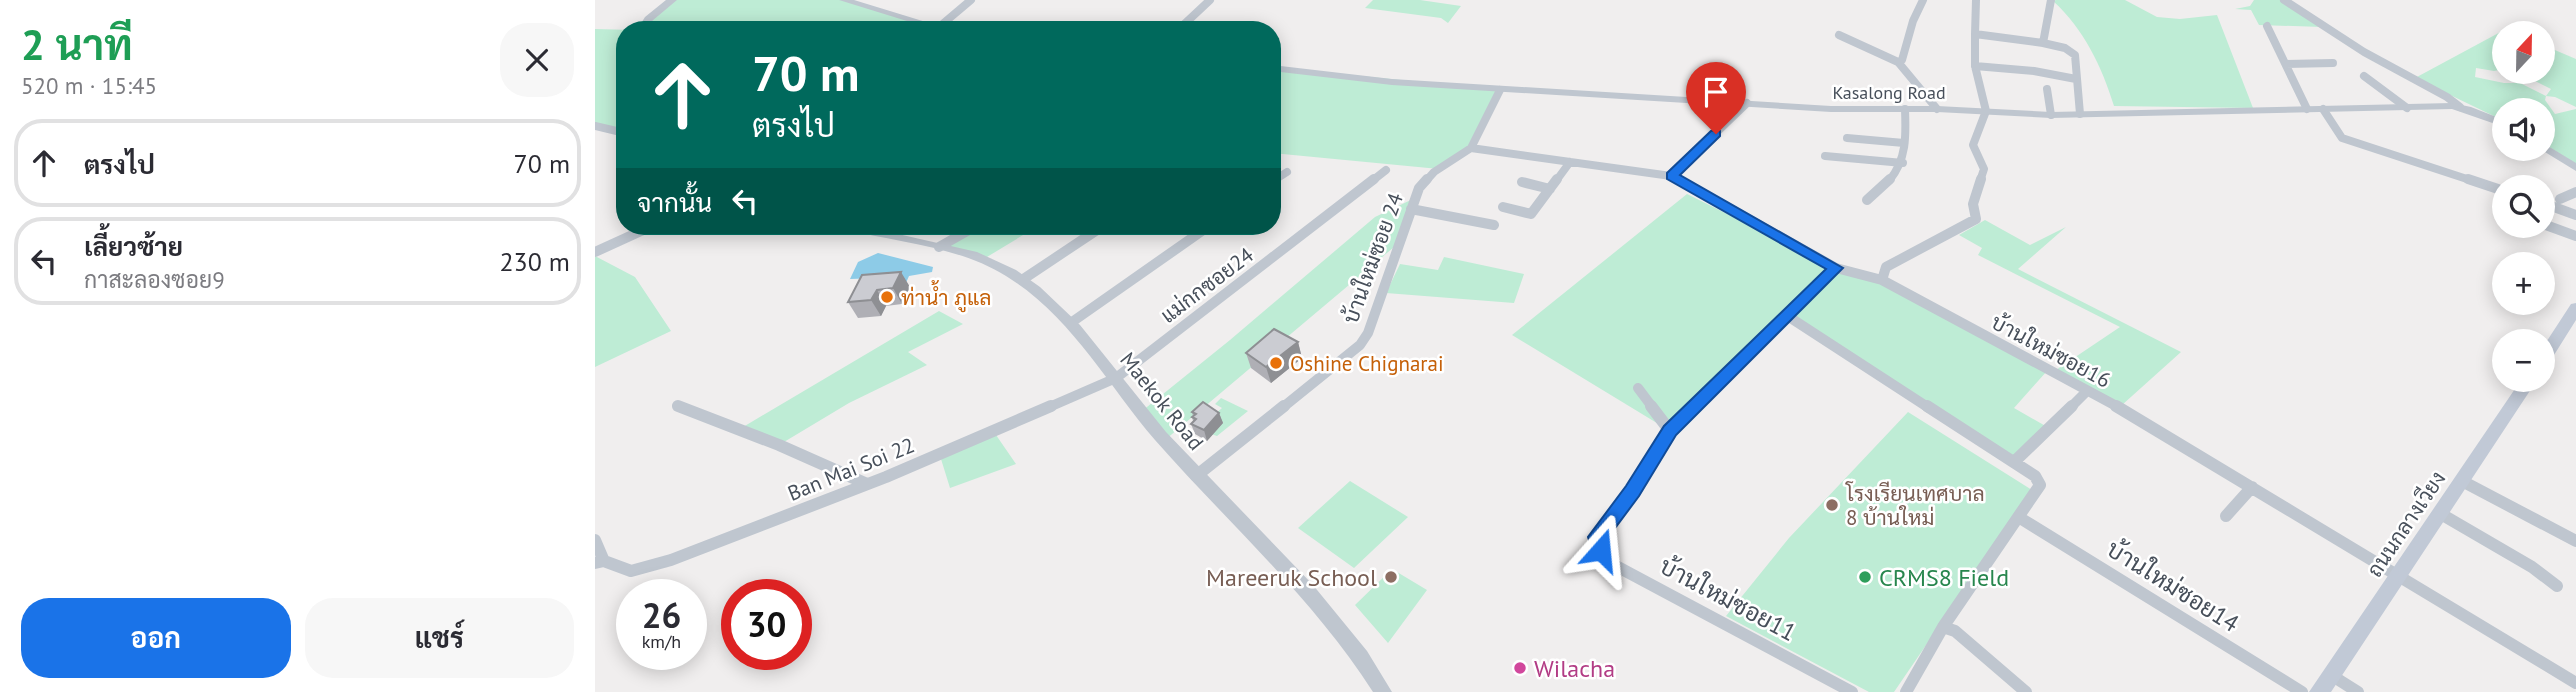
<!DOCTYPE html>
<html lang="th">
<head>
<meta charset="utf-8">
<style>
  body { margin:0; font-family:"PT Sans",Sarabun,sans-serif; background:#f7f7f7; color:#2b2b33; height:100vh; display:flex; flex-direction:column; font-size:26px; white-space:nowrap }
  * { box-sizing:border-box; margin:0 }
  p { font-size:23px; color:#7c7c81 }
  .icon { flex:none; width:38px; height:38px; fill:none; stroke:currentColor; stroke-width:2; stroke-linecap:round; stroke-linejoin:round }
  .map { position:relative; flex:1; overflow:hidden }
  .side { display:flex; flex-direction:column; background:#fff; width:595px }
  .side>* { flex:none }
  .top-card { position:absolute; left:21px; top:21px; width:665px; height:214px; border-radius:28px; box-shadow:0 4px 18px #0003; background:#00695c; color:#fff; overflow:hidden }
  .needle { width:46px; rotate:22deg }
  .buttons { position:absolute; left:1897px; top:21px; display:grid; gap:14px }
  .buttons a { display:grid; place-items:center; width:63px; height:63px; border-radius:50%; background:#fff; box-shadow:0 4px 18px #0003; font-size:35px }
  .speed { position:absolute; left:21px; top:579px; display:flex; gap:14px; font-size:35px; font-weight:700; text-align:center }
  .speed>* { display:grid; place-content:center; width:91px; height:91px; border-radius:50%; background:#fff; box-shadow:0 4px 18px #0003; line-height:1 }
  .speed small { font-size:18px; font-weight:400 }
  .speed .limit { border:10px solid #d22; background:#fff; color:#111 }
  .pin { position:absolute; display:grid; place-items:center; width:60px; height:60px; color:#fff; margin:-72px -30px; border-radius:50% 50% 50% 0; rotate:-45deg; box-shadow:0 0 7px #0007 }
  .pin .icon { rotate:45deg }
  .me { position:absolute; width:77px; margin:-38px; rotate:18deg; stroke-linejoin:round; filter:drop-shadow(0 0 5px #0008) }
  .turn { display:flex; align-items:center; gap:24px; height:147px; padding:0 21px; font-size:32px }
  .turn .icon { width:91px; height:91px; stroke-width:2.5 }
  .turn b { display:block; font-size:49px; line-height:60px }
  .then { display:flex; align-items:center; height:66px; padding:0 21px; background:#0003; gap:14px; font-size:26px }
  .round { display:grid; place-items:center; flex:none; width:74px; height:74px; border-radius:28px; background:#f7f7f7 }
  .head { display:flex; align-items:center; justify-content:space-between; height:119px; padding:0 21px }
  h1 { font-size:42px; font-weight:700; line-height:52px; color:#1e9e55 }
  .primary-button { display:flex; gap:14px; margin-top:auto; padding:14px 21px }
  .primary-button a { flex:1; height:80px; border-radius:28px; background:#1a73e8; color:#fff; font-size:28px; font-weight:700; line-height:80px; text-align:center }
  .primary-button a+a { background:#f7f7f7; color:#2b2b33 }
  ul { padding:0; list-style:none }
  li { display:flex; align-items:center; gap:21px; height:88px; margin:0 14px 10px; padding:0 7px; border:4px solid #e1e1e2; border-radius:28px }
  li div { flex:1 }
  li b { display:block; font-size:26px }
  li em { font-style:normal }
  main { display:flex; flex:1; min-height:0 }
  .map>svg:first-child { display:block }
  .green { fill:#beecd5 }
  .water { fill:#8dcbe7 }
  .lines { fill:none; stroke-linecap:round; stroke-linejoin:round }
  .minor-far2 { stroke:#bfc6cf; stroke-width:8 }
  .minor-far1 { stroke:#bfc6cf; stroke-width:10 }
  .minor { stroke:#bfc6cf; stroke-width:12 }
  .tertiary { fill:#bfc6cf; fill-rule:evenodd }
  .secondary { fill:#c1c9d6; fill-rule:evenodd }
  .wall { fill:#afafb5 }
  .shaded-wall { fill:#8e8f93 }
  .building { fill:#cbccd2; stroke:#8e8f93; stroke-width:2 }
  .route { fill:#1a73e8; stroke:#114b97; stroke-width:2 }
  .food-dot { fill:#e8710a; stroke:#fff; stroke-width:2.5 }
  .education-dot { fill:#8d6e63; stroke:#fff; stroke-width:2.5 }
  .leisure-dot { fill:#2e9e5b; stroke:#fff; stroke-width:2.5 }
  .hotel-dot { fill:#d1479c; stroke:#fff; stroke-width:2.5 }
  .labels { text-anchor:middle; dominant-baseline:central; stroke-width:5; stroke-linejoin:round; paint-order:stroke }
  .far-street-label { font-size:18px; fill:#474f5a; stroke:#fff }
  .street-label { font-size:21px; fill:#474f5a; stroke:#fff }
  .food-label { font-size:21px; fill:#c56008; stroke:#fff; text-anchor:start }
  .education-label { font-size:21px; fill:#785e54; stroke:#fff; text-anchor:start }
  .near-education-label { font-size:24px; fill:#785e54; stroke:#fff; text-anchor:end }
  .near-leisure-label { font-size:24px; fill:#27864d; stroke:#fff; text-anchor:start }
  .near-street-label { font-size:24px; fill:#474f5a; stroke:#fff }
  .near-hotel-label { font-size:24px; fill:#b23c85; stroke:#fff; text-anchor:start }
</style>
</head>
<body>
<main>
<section class="side">
<div class="head"><div><h1>2 นาที</h1><p>520 m · 15:45</p></div><a class="round"><svg class="icon" aria-label="close" viewBox="0 0 24 24"><path d="M6 6l12 12M18 6L6 18"/></svg></a></div>
<ul>
<li><svg class="icon" aria-label="ahead" viewBox="0 0 24 24"><path d="M12 20V5M6 11l6-6 6 6"/></svg><div><b>ตรงไป</b></div><em>70 m</em></li>
<li><svg class="icon" aria-label="left" viewBox="0 0 24 24"><path d="M17 20v-9H6M10 6l-5 5 5 5"/></svg><div><b>เลี้ยวซ้าย</b><p>กาสะลองซอย9</p></div><em>230 m</em></li>
</ul>
<div class="primary-button"><a>ออก</a><a>แชร์</a></div>
</section>
<div class="map">
<svg width="1981" height="692" viewBox="0 0 1981 692">
  <rect width="100%" height="100%" fill="#f0eeee"/>
  <path class="green" d="M77,0H249L352,30H50L55,17Z
    M778,0H825L866,6L853,23L846,18L770,8Z
    M1461,0H1530L1562,17L1585,19L1622,15L1658,108L1519,106C1507,67 1489,29 1458,1Z
    M1659,0H1685L1727,27L1664,25L1656,10L1640,9L1655,6Z
    M0,29L39,30H30V130L0,123Z
    M1911,29L1921,33H1909V69L1899,71L1881,68L1880,77L1909,83H1925L1951,96L1956,89L1922,72H1948V45L1981,59V107L1960,97L1951,96L1950,100L1960,114L1981,109V164L1948,143V110H1909V121L1820,78Z
    M677,67L905,90L876,148L844,169L677,153Z
    M1092,194L1241,268L1287,280L1452,371L1419,408L1454,428L1419,462L1192,316L1075,431L917,335Z
    M820,198L805,242L570,440L547,411L635,340L780,217Z
    M1390,220L1435,245L1471,227L1423,269L1586,352L1527,405L1461,370L1525,327L1383,255L1387,248L1364,235Z
    M386,226H443L387,260L349,248Z
    M0,256L40,277L76,331L0,367Z
    M849,257L929,274L919,303L791,293L805,264L843,270Z
    M344,311L368,324L313,352L332,365L254,403L184,445L143,430Z
    M626,398L653,411L622,436L616,434L619,415L627,408L620,404Z
    M1313,412L1437,490L1299,692H1274L1131,616L1194,538Z
    M401,435L421,464L355,488L346,459Z
    M755,481L813,517L759,568L703,528Z
    M797,569L832,590L793,643L760,605Z"/>
  <path class="water" d="M283,253L338,267L337,272L314,276L310,285L284,278L255,279L263,262Z"/>
  <g class="lines">
    <path class="minor-far2" d="M1328,0L1318,21L1307,60L1303,62L1342,109
      M1689,0L1769,52L1852,97L1865,107
      M1672,26L1712,109
      M344,27L376,0
      M583,30L615,0
      M1380,34L1381,0
      M1244,35L1303,62
      M1448,43L1470,48L1480,55L1485,114
      M1691,64L1738,63
      M1380,66L1439,71L1481,79
      M1769,76L1812,108
      M1452,89L1456,115
      M1728,109L1747,138L1878,181
      M0,126L30,133
      M1252,138L1309,143
      M876,148L1076,176
      M1230,156L1308,163
      M678,181L692,172
      M777,181L791,170
      M831,181L839,172L876,148L905,90
      M961,181L975,162
      M1085,181L1076,176L1152,103
      M1294,181C1312,159 1311,136 1310,109
      M1385,181L1389,169L1378,145L1391,111L1380,66V34L1448,43L1456,0"/>
    <path class="minor-far1" d="M1082,179L1241,268L1287,280
      M1386,179L1378,204L1381,219L1291,267L1287,280L1525,408
      M1873,179L1909,191
      M677,182L681,179
      M927,182L955,189
      M1965,199L1981,192
      M1272,200L1295,179
      M1948,203L1981,215
      M908,207L936,214L962,179
      M816,209L899,225
      M1948,224L1981,236
      M344,247L381,226
      M0,252L57,226
      M427,280L508,226
      M1191,315L1334,408
      M477,322L614,226
      M1043,388L1058,408
      M83,406L87,408
      M452,408L521,378L779,179
      M687,408L765,345L773,333L824,188L832,179
      M1099,408L1241,268
      M1475,408L1491,392"/>
    <path class="minor" d="M83,406L184,445L272,484
      M1056,406L1075,431
      M1101,406L1075,431L1038,491L1003,537L1008,559L1257,692
      M1332,406L1440,476L1445,485L1348,627
      M1521,406L1981,683
      M1419,462L1477,406
      M601,476L689,406
      M1867,481L1981,541
      M1846,514L1937,567L1962,586
      M1631,516L1657,487
      M1425,518L1707,692
      M0,540L9,561
      M0,563L9,561L36,571L76,560L291,477L456,406
      M1736,675L1763,692
      M1311,692L1348,627L1360,631L1431,692"/>
    <path class="tertiary" d="M71,0H82L57,21L52,30H42L50,17Z
      M244,0H259L357,30H341Z
      M677,65L797,79L1236,106H1342L1456,112L1857,103L1876,107L1909,120V127L1857,109L1456,118L1342,112H1236L797,85L677,71Z
      M1948,143L1981,163V171L1945,149H1948Z
      M248,226H268L382,252L421,270L445,287L485,325L571,432L718,585L772,651L797,692H778C717,597 634,524 560,440C512,384 476,316 411,276C363,246 303,243 250,229Z"/>
    <path class="secondary" d="M1981,303V320L1954,363L1948,365V347L1976,304Z
      M1926,380H1942L1736,692H1714Z"/>
  </g>
  <path class="wall" d="M267,275L315,287L307,304L291,306L286,316L263,318L253,302Z
    M703,342L707,358L676,383L656,368L651,353Z
    M597,412L624,413L628,423L612,441L600,434L596,424L598,421L597,417L598,416Z"/>
  <path class="shaded-wall" d="M306,272L315,287L307,304L298,288Z
    M282,290L291,306L286,316L276,300Z
    M703,342L707,358L676,383L671,367Z
    M624,413L628,423L612,441L609,430Z"/>
  <path class="building" d="M306,272L298,288L282,290L276,300L253,302L267,275Z
    M679,329L703,342L671,367L651,353Z
    M608,402L624,413L609,430L596,424L601,419L597,417L601,414L597,412Z"/>
  <path class="route" d="M1121,130L1125,131V136L1085,175L1248,268L1081,435L1044,496L1012,539L1015,550L1012,556L1006,558L999,556L993,537L1031,486L1069,426L1231,269L1072,179V173L1116,131Z"/>
  <g class="food-dot">
    <circle cx="292" cy="297" r="7"/>
    <circle cx="681" cy="363" r="7"/>
  </g>
  <g class="education-dot">
    <circle cx="1237" cy="505" r="7"/>
    <circle cx="796" cy="577" r="7"/>
  </g>
  <circle class="leisure-dot" cx="1270" cy="577" r="7"/>
  <circle class="hotel-dot" cx="925" cy="668" r="7"/>
  <g class="labels">
    <g class="far-street-label">
      <text x="1294" y="92">Kasalong Road</text>
    </g>
    <g class="street-label">
      <text transform="translate(778 258) rotate(-70)">บ้านใหม่ซอย 24</text>
      <text transform="translate(612 285) rotate(-37)">แม่กกซอย24</text>
      <text transform="translate(1456 351) rotate(28)">บ้านใหม่ซอย16</text>
      <text transform="translate(567 401) rotate(51)">Maekok Road</text>
      <text transform="translate(256 469) rotate(-22)">Ban Mai Soi 22</text>
      <text transform="translate(1811 524) rotate(-56)">ถนนกลางเวียง</text>
    </g>
    <g class="food-label">
      <text x="306" y="297">ท่าน้ำ ภูแล</text>
      <text x="695" y="363">Oshine Chignarai</text>
    </g>
    <g class="education-label">
      <text x="1251" y="493">โรงเรียนเทศบาล<tspan x="1251" dy="24">8 บ้านใหม่</tspan></text>
    </g>
    <g class="near-education-label">
      <text x="782" y="577">Mareeruk School</text>
    </g>
    <g class="near-leisure-label">
      <text x="1284" y="577">CRMS8 Field</text>
    </g>
    <g class="near-street-label">
      <text transform="translate(1578 586) rotate(32)">บ้านใหม่ซอย14</text>
      <text transform="translate(1133 599) rotate(28)">บ้านใหม่ซอย11</text>
    </g>
    <g class="near-hotel-label">
      <text x="939" y="668">Wilacha</text>
    </g>
  </g>
</svg>
<div class="buttons">
<a><svg class="needle" viewBox="-14 -14 28 28"><path d="M0-13l5 13h-10z" fill="#e53935"/><path d="M0 13l5-13h-10z" fill="#7c7c81"/></svg></a>
<a><svg class="icon" aria-label="sound" viewBox="0 0 24 24"><path d="M4 9h4l5-4v14l-5-4H4zM17 9q2 3 0 6"/></svg></a>
<a><svg class="icon" aria-label="search" viewBox="0 0 24 24"><circle cx="10" cy="10" r="6"/><path d="M15 15l6 6"/></svg></a>
<a>+</a>
<a>−</a>
</div>
<div class="speed"><div>26<small>km/h</small></div><div class="limit">30</div></div>
<div class="pin" style="left:1121px;top:134px;background:#d93025"><svg class="icon" aria-label="arrive" viewBox="0 0 24 24"><path d="M6 21V4h12l-3 4 3 4H6"/></svg></div>
<svg class="me" style="left:1006px;top:550px" viewBox="-20 -20 40 40"><path d="M0-17L14 15 0 8-14 15z" fill="#1a73e8" stroke="#fff" stroke-width="4"/></svg>
<div class="top-card">
<div class="turn"><svg class="icon" aria-label="ahead" viewBox="0 0 24 24"><path d="M12 20V5M6 11l6-6 6 6"/></svg><div><b>70 m</b>ตรงไป</div></div>
<div class="then">จากนั้น<svg class="icon" aria-label="left" viewBox="0 0 24 24"><path d="M17 20v-9H6M10 6l-5 5 5 5"/></svg></div>
</div>
</div>
</main>
</body>
</html>
